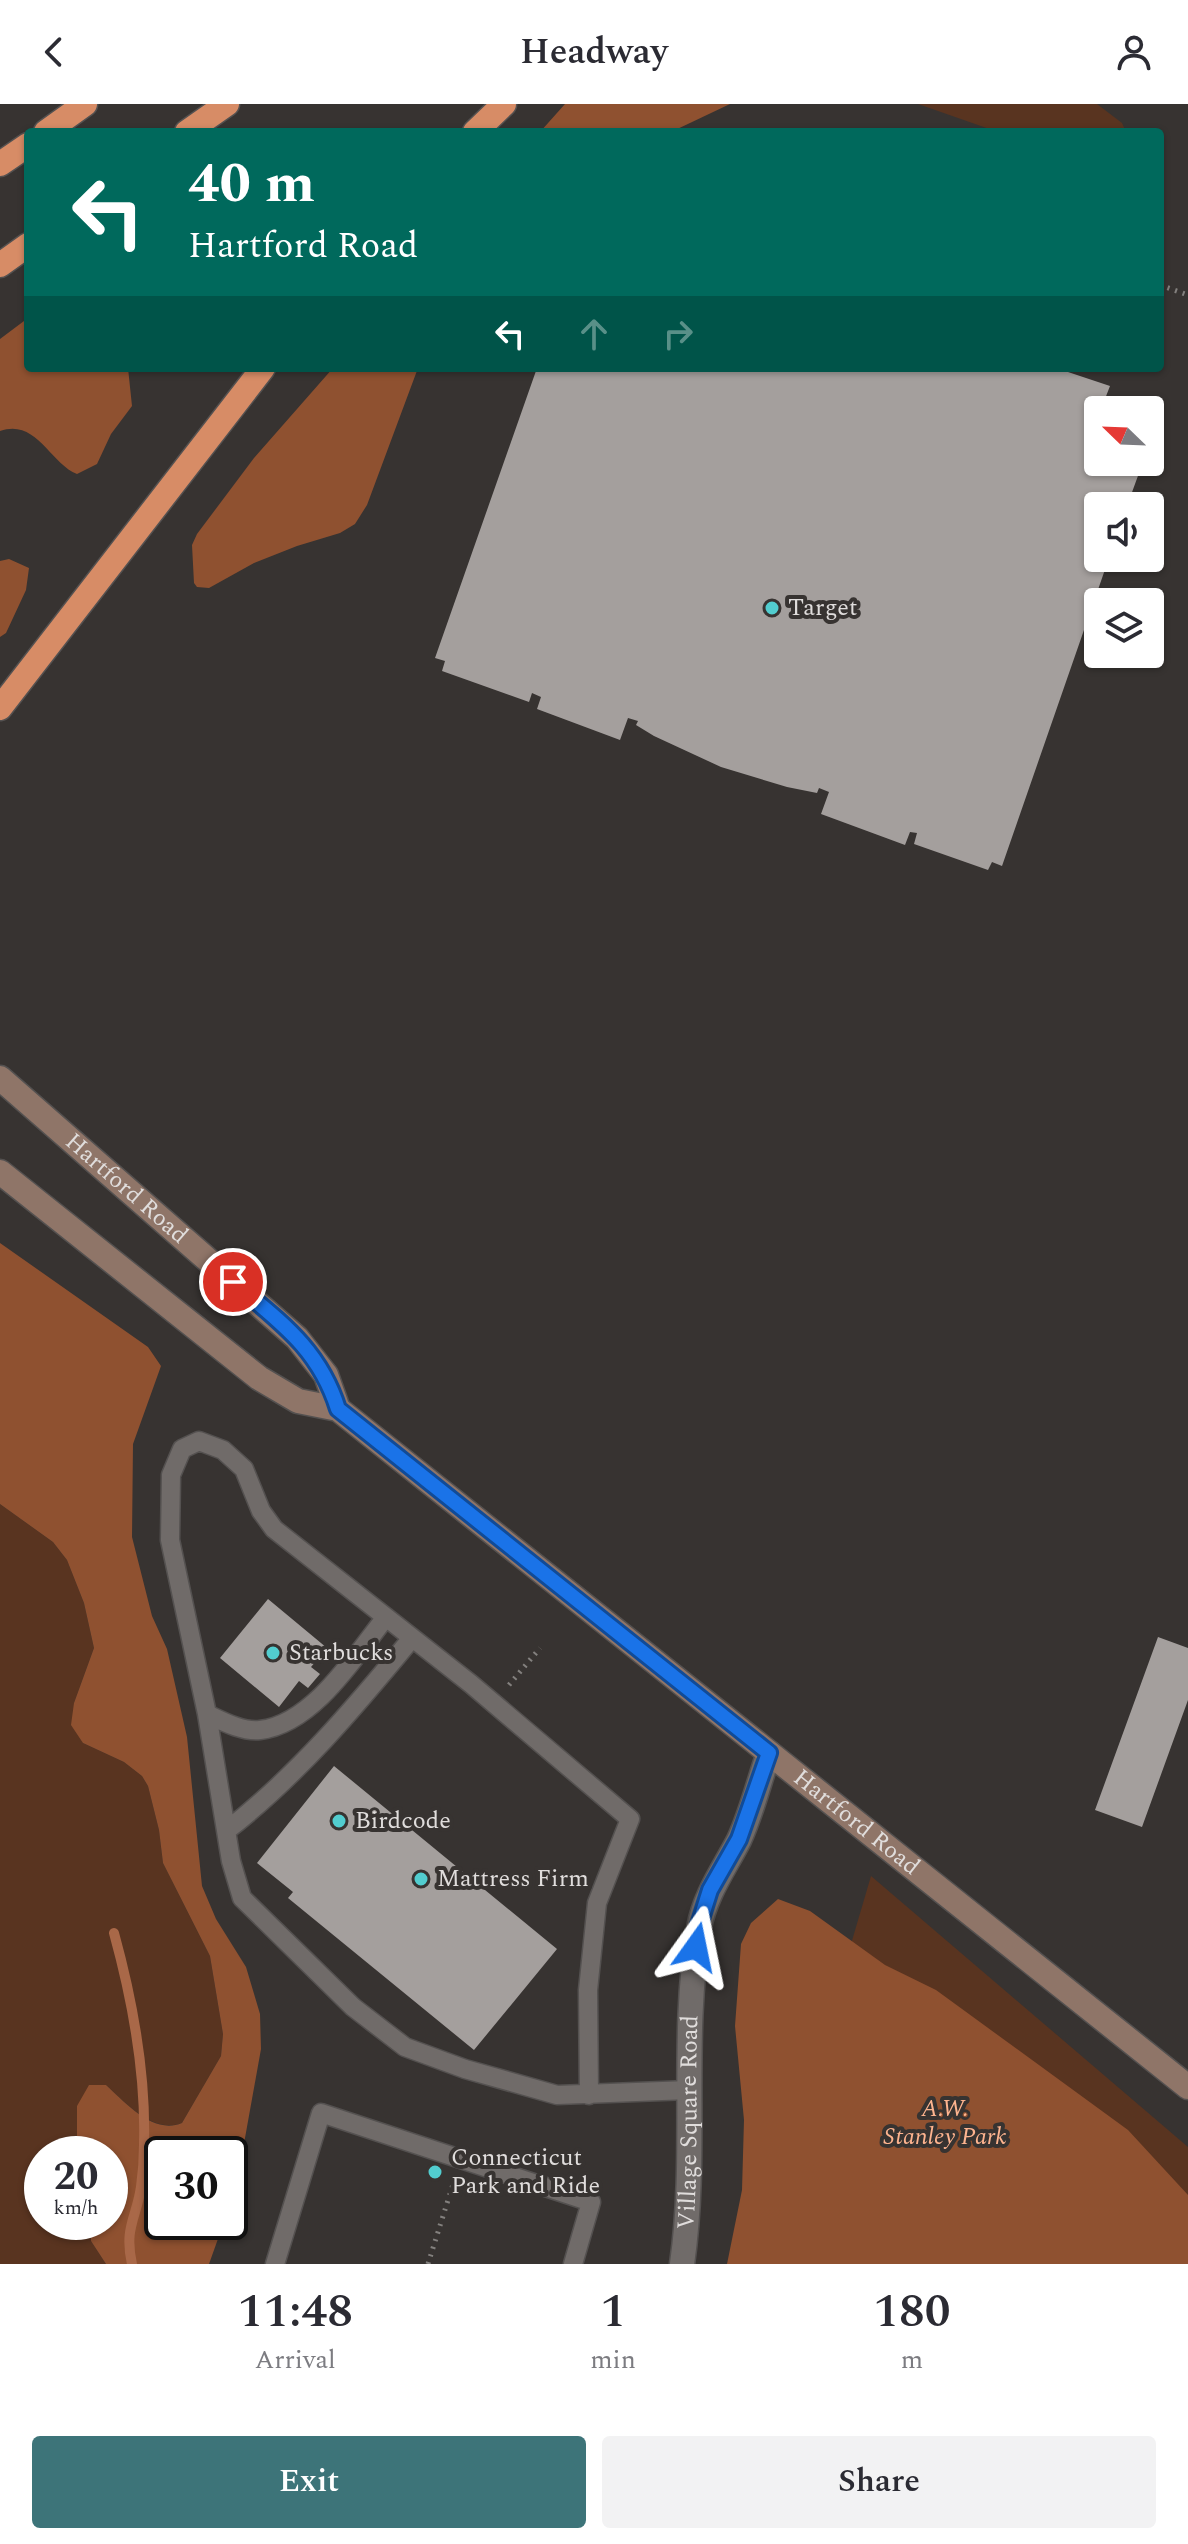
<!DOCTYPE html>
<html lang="en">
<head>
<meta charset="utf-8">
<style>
  body { margin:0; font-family:Spectral,serif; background:#f2f2f3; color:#2b2b33; height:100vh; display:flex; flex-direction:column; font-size:30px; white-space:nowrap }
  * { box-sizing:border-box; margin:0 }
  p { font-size:26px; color:#7c7c81 }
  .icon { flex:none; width:44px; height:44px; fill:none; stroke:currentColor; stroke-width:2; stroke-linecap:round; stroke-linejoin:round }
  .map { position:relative; height:2160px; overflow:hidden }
  .drawer { display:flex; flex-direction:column; background:#fff; flex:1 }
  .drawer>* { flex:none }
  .hud { position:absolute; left:24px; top:24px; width:1140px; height:244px; border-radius:8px; box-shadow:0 2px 6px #0004; background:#00695c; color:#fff; overflow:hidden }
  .needle { width:52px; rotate:293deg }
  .controls { position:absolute; left:1084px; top:292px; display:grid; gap:16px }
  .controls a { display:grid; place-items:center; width:80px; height:80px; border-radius:8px; background:#fff; box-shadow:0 2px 6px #0004; font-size:40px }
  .speed { position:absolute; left:24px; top:2032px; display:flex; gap:16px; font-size:40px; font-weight:700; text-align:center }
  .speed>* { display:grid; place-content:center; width:104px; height:104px; border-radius:50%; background:#fff; box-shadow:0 2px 6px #0004; line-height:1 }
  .speed small { font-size:20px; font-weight:400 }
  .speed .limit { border:4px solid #111; border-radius:12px; background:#fff; color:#111 }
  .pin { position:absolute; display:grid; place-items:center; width:68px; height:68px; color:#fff; margin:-34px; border:4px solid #fff; border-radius:50%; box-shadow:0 2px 8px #0007 }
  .me { position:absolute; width:88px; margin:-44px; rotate:12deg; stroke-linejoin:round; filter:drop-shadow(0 0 6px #0008) }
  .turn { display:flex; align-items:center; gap:28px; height:168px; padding:0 32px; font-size:36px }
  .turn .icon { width:104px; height:104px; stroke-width:2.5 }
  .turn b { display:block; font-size:56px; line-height:68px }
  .lanes { display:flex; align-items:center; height:76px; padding:0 32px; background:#0003; justify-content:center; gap:40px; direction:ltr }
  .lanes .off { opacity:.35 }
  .eta { display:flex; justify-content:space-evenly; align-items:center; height:136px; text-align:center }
  .eta b { font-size:48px; font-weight:600; line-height:56px }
  .primary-button { display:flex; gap:16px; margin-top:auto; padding:16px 32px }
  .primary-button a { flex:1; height:92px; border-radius:8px; background:#3d7479; color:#fff; font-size:32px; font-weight:600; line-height:92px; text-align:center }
  .primary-button a+a { background:#f2f2f3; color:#2b2b33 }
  header { display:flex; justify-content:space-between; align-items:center; height:104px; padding:0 32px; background:#fff; font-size:36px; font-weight:600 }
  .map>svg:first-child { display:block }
  .green { fill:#593420 }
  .forest { fill:#8f5130 }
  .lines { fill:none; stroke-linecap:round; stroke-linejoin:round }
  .stream { stroke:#a96848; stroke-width:10 }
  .building { fill:#a49f9d }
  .lane-casing { stroke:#545150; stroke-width:21 }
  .street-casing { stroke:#545150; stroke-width:27 }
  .secondary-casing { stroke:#545150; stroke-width:27 }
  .highway-casing { stroke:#545150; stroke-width:27 }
  .path { stroke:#83807e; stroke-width:5; stroke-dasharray:2 6; stroke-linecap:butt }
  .lane { stroke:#706b69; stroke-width:18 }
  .street { stroke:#706b69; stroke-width:24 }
  .secondary { stroke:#8f7568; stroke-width:24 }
  .highway { stroke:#d78c66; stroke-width:24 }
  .route-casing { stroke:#114b97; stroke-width:20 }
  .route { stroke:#1a73e8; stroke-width:14 }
  .poi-dot { fill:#52cdcf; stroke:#373331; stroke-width:3 }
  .labels { text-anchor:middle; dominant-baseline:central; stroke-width:8; stroke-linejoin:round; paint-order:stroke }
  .poi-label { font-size:24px; fill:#e0dddc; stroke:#373331; text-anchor:start }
  .street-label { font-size:24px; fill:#e0dddc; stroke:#373331 }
  .park-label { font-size:24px; font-style:italic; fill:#feb48f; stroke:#373331 }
</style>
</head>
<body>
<header><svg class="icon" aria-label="back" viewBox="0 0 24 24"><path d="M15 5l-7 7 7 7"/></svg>Headway<svg class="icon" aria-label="person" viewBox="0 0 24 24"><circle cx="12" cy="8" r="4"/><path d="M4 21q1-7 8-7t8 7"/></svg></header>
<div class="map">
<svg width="1188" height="2160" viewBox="0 0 1188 2160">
  <rect width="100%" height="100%" fill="#373331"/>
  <path class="green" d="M918,0H1097L1122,19L1126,28H998Z
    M0,1400L53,1438L67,1456L84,1499L94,1544L74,1599L83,1639L124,1658L142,1672L148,1682L159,1726L163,1759L210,1852L223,1930L221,1952L182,2019C153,2030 126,1999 106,1981L77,2002V2050H42V2118H90L91,2137L106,2160H0Z
    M871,1772L1188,2043V2160H757Z"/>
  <path class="forest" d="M565,0H730L671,28H540Z
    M28,214V264H128L132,302L111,330L97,360L77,370C50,359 36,314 0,327V235Z
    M333,264H418L367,401L355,420L340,429L297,442L254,459L209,484L197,483L194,479L192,441L197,430L254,354Z
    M9,455L29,464L26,486L6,529L0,533V457Z
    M0,1139L148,1243L161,1262L133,1340L132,1433L152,1512L167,1545L187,1633L202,1782L216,1815L246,1863L260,1910L261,1945L236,2084L230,2100V2050H162V2118H224L209,2160H106L91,2137L90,2118H110V2050H77V2002L89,1981H106C126,1999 153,2031 182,2019L221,1952L223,1930L210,1852L163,1759L159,1726L148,1682L142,1672L124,1658L83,1639L71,1621L74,1599L94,1544L84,1499L67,1456L53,1438L0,1400Z
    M778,1795L810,1807L885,1861L936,1886L1128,2026L1188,2091V2160H727L742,2086L744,2016L735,1922L741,1840L751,1819Z"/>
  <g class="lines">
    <path class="stream" d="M114,1829C133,1898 146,1968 144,2040C144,2054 143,2069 141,2083C136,2115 124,2124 132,2160"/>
  </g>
  <path class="building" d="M537,264H1056L1110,282L1103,300L1116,306H1098V358H1143L1127,402H1098V454H1109L1002,762L992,758L988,766L914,740L917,729L910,728L905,741L821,710L829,688L819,684L817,689L787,683L721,663L654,632L636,621L638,617L628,614L620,636L537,605L541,593L532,589L529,598L442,567L445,557L435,554Z
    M268,1495L327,1544L311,1563L320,1570L308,1584L299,1577L279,1603L220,1554Z
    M1158,1533L1188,1544V1596L1142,1723L1095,1706Z
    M334,1662L557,1845L474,1946L288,1794L293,1788L257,1759Z"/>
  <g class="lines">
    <defs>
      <path id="lane" d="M207,1610C222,1617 242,1628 260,1626C313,1620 355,1552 386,1513
        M226,1727C297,1672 355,1603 412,1534
        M589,1991L588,1886L597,1799L630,1715L471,1580L274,1425L261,1407L244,1365L223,1346L199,1337L182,1345L171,1371L170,1436L207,1610L231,1757L242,1794L353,1903L405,1943L465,1965L557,1991L689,1986
        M275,2160L321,2009L591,2098L573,2160"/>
      <g id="street">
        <path id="s1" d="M682,2160C698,2049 680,1935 699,1824C705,1791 724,1765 739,1736C752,1708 759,1677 769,1649"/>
      </g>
      <g id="secondary">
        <path id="s2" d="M0,974L297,1234L326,1271L338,1305"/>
        <path id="s3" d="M0,1068L259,1274L298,1297L338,1305L1188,1983"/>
      </g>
      <path id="highway" d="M46,28L85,0
        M187,28L227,0
        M475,28L504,0
        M0,60L28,41
        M0,161L28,141
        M0,604L263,264"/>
    </defs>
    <use href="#lane" class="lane-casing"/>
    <use href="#street" class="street-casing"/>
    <use href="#secondary" class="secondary-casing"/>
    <use href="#highway" class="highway-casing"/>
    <path class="path" d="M1160,181L1188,191
      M509,1581L540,1544
      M428,2160L454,2077"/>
    <use href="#lane" class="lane"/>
    <use href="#street" class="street"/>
    <use href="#secondary" class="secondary"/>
    <use href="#highway" class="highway"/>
  </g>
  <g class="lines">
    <defs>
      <path id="route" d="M233,1178C279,1217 319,1244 338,1305L769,1649L739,1735L710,1786L699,1821L696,1843"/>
    </defs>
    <use href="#route" class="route-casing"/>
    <use href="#route" class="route"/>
  </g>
  <g class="poi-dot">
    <circle cx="772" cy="504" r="8"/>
    <circle cx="273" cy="1549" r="8"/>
    <circle cx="339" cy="1717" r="8"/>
    <circle cx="421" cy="1775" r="8"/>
    <circle cx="435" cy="2068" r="8"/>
  </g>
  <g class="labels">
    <g class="poi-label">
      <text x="788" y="504">Target</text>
      <text x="289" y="1549">Starbucks</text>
      <text x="355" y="1717">Birdcode</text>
      <text x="437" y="1775">Mattress Firm</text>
      <text x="451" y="2054">Connecticut<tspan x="451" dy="28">Park and Ride</tspan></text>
    </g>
    <g class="street-label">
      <text stroke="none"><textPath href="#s2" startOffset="168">Hartford Road</textPath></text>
      <text stroke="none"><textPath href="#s3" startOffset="1080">Hartford Road</textPath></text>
      <text stroke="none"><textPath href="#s1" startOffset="142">Village Square Road</textPath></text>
    </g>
    <g class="park-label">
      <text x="945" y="2005">A.W.<tspan x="945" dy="28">Stanley Park</tspan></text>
    </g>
  </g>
</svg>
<div class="controls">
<a><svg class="needle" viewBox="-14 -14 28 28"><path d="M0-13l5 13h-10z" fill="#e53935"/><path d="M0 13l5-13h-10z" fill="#7c7c81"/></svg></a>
<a><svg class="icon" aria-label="sound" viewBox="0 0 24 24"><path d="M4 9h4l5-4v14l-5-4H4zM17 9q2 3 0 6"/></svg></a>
<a><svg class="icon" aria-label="layers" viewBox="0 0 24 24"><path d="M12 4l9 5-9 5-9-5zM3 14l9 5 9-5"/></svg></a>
</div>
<div class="speed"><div>20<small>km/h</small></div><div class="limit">30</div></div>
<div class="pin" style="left:233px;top:1178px;background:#d93025"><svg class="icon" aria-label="arrive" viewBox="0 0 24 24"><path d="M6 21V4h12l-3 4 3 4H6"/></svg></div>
<svg class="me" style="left:696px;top:1843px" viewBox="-20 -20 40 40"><path d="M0-17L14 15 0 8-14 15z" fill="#1a73e8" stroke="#fff" stroke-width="4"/></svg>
<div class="hud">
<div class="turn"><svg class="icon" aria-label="left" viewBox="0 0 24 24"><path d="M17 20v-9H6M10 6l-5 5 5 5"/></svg><div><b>40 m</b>Hartford Road</div></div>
<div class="lanes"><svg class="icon" aria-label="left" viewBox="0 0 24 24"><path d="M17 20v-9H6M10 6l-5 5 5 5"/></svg><svg class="icon off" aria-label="ahead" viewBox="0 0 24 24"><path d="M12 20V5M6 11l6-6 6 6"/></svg><svg class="icon off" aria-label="right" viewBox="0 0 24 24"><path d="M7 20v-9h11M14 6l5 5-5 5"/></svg></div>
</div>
</div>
<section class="drawer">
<div class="eta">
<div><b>11:48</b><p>Arrival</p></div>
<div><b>1</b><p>min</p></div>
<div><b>180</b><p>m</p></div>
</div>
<div class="primary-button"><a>Exit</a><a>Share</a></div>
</section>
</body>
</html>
